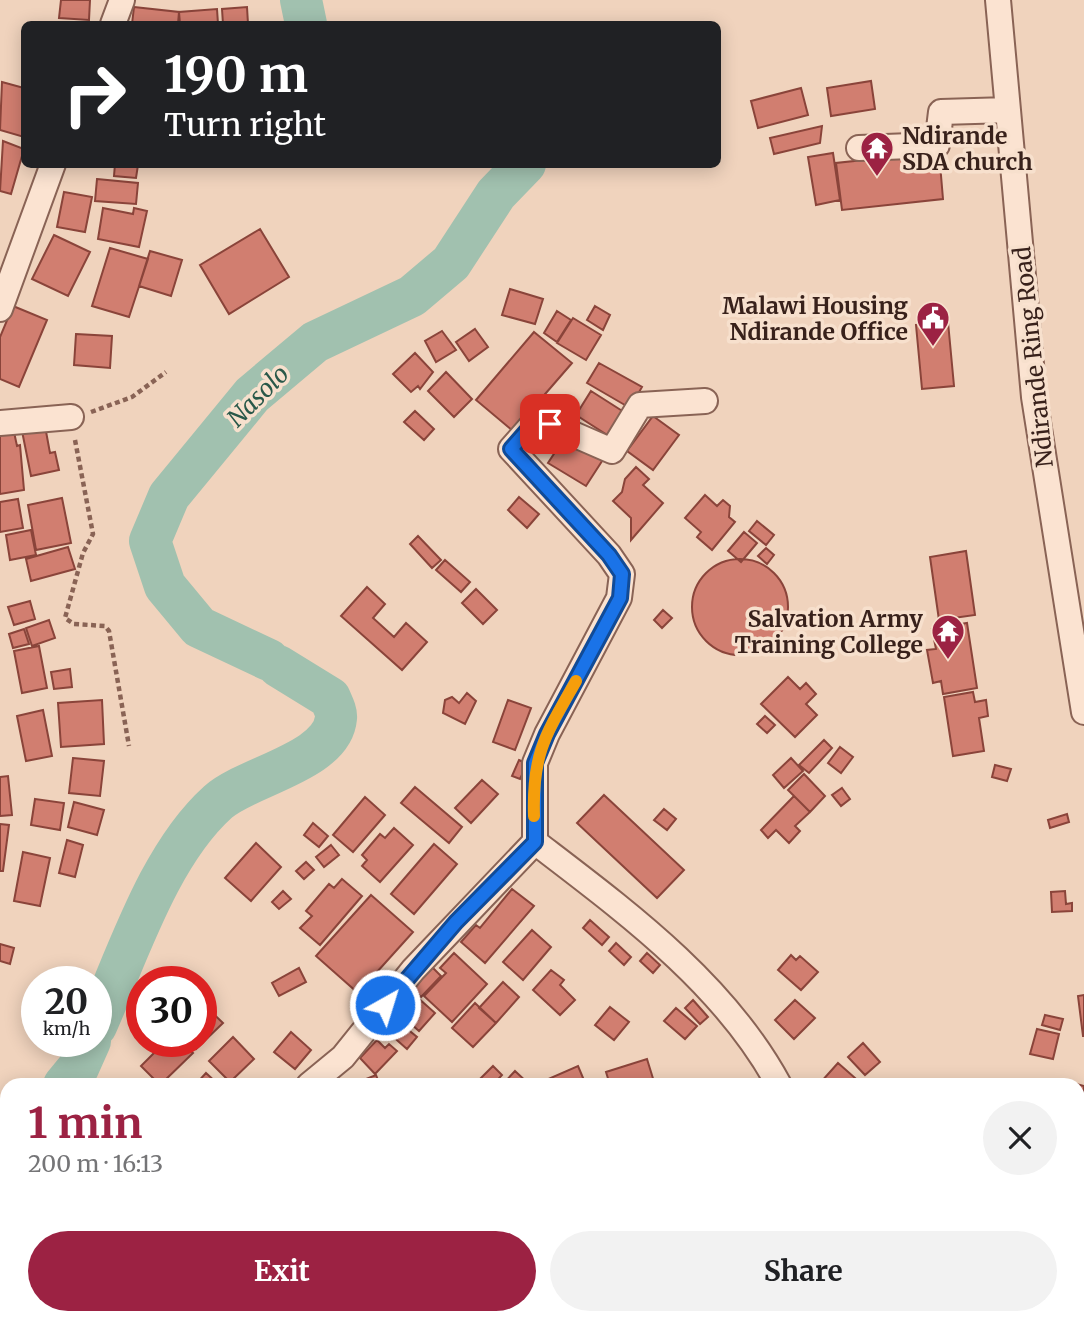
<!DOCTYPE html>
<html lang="en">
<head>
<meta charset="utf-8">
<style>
  body { margin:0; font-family:Merriweather,serif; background:#f2f2f2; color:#202124; height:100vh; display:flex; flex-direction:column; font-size:26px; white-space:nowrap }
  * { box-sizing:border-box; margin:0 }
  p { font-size:23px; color:#757577 }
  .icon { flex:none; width:38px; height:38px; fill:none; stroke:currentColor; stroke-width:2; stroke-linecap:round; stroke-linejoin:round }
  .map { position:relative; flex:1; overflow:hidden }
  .details { position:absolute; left:0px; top:1078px; width:1085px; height:247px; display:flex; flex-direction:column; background:#fff; border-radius:21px 21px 0 0; box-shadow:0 4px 18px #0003 }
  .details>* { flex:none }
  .top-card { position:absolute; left:21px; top:21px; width:700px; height:147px; border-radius:10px; box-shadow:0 4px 18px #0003; background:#202124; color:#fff; overflow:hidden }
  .speed { position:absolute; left:21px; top:966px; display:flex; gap:14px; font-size:35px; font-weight:700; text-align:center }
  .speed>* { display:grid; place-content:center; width:91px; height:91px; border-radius:50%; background:#fff; box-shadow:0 4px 18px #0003; line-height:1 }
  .speed small { font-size:18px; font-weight:400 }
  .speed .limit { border:10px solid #d22; background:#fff; color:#111 }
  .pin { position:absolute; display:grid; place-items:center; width:60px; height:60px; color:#fff; margin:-30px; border-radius:14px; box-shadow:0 4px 10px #0006 }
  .me { position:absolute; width:77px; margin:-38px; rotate:39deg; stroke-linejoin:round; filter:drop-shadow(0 0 5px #0008) }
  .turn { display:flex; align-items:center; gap:24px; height:147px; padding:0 28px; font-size:32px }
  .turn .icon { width:91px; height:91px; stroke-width:2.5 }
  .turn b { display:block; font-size:49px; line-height:60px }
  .round { display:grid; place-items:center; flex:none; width:74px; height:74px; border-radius:37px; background:#f2f2f2 }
  .head { display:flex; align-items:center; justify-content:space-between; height:119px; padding:0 28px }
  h1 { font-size:42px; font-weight:700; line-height:52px; color:#9c2243 }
  .action { display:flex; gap:14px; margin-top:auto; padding:14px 28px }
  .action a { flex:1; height:80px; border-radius:42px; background:#9c2243; color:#fff; font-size:28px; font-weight:700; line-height:80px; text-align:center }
  .action a+a { background:#f2f2f2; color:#202124 }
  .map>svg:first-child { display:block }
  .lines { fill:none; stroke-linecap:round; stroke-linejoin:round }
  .river { stroke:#a1c1af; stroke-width:42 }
  .building { fill:#d17e70; stroke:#8a443a; stroke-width:2 }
  .minor-casing { stroke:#896355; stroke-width:28 }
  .path { stroke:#896355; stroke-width:4.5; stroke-dasharray:5 3.5; stroke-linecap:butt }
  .minor { stroke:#fbe3d1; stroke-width:24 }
  .route-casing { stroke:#114b97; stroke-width:18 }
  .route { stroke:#1a73e8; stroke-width:12 }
  .slow { stroke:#f59e0b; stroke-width:12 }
  .labels { text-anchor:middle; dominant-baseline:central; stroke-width:7; stroke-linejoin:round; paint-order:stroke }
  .poi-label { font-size:23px; font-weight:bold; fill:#38211b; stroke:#f7e0cd; text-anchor:end }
  .street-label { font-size:23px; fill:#38211b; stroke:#f7e0cd }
  .water-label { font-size:24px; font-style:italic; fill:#295849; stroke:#f7e0cd }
</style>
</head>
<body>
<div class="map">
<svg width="1084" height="1324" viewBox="0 0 1084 1324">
  <rect width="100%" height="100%" fill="#f0d3bd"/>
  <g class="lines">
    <path class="river" d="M301,0L306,24
      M269,660L199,627L165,586L150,541L169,496L252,395L315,342L412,296L451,263L496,194L525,164
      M96,1026C128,954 159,855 218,802C247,776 332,762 336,718C337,712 332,703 330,698L278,666
      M64,1085L78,1068L90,1041
      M0,1164L7,1156"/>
  </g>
  <path class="building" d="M61,0H90L89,20L59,18Z
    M134,7L179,12L178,24H132Z
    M247,7L248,24H223L222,9Z
    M217,9L218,24H180L179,12Z
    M871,81L875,109L831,116L827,88Z
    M2,82L24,88V137L0,130Z
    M801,88L808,115L758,128L751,101Z
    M822,126L820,143L774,154L770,138Z
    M3,141L24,149L11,194L0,191Z
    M939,152L943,199L842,210L836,163Z
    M833,153L840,200L816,205L808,157Z
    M115,164L138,165L136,178L114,176Z
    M97,179L138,183L136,204L95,201Z
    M64,192L92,197L85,232L57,227Z
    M103,208L133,214L134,208L147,211L139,247L98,239Z
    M260,229L289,277L229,314L200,265Z
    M54,235L90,252L68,296L32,279Z
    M110,248L148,259L129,317L92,306Z
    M150,251L182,260L171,296L139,286Z
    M510,289L543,299L535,324L502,315Z
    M13,306L47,320L19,387L0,379V337Z
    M595,306L610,315L603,330L587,320Z
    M557,311L571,320L557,342L544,333Z
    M573,318L601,335L586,360L557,343Z
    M948,322L954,386L922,389L916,325Z
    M475,329L488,347L469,361L456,342Z
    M442,331L456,350L436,362L425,341Z
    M534,332L572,363L513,431L476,400Z
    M76,334L112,336L110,368L74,365Z
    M415,353L433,372L420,389L418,386L411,392L393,374Z
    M599,363L642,387L630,408L587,383Z
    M446,372L472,399L454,417L428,391Z
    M591,391L627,414L612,438L576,415Z
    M415,411L434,429L424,440L404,422Z
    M653,416L679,435L653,470L627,451Z
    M45,426L50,453L55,452L59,470L31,476L22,431Z
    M14,432L17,446L20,445L24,490L0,494V435Z
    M567,434L604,458L586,486L548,463Z
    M636,467L649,479L643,485L663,503L631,540V518L613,501L622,492L625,479Z
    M705,495L717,506L723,500L730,506L729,517L735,522L712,550L697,537L701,532L685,518Z
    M519,497L539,514L527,528L508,510Z
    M62,498L71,543L36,550L28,505Z
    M18,499L23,528L0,532V502Z
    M757,521L774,535L766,545L749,531Z
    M31,530L36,555L10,560L6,535Z
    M744,532L757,543L741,562L728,551Z
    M418,536L441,560L432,568L410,544Z
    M68,547L75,569L31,581L26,559Z
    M766,548L774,555L767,564L758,556Z
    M966,551L975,615L939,620L930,557Z
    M692 607a48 48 0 1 1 96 0a48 48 0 1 1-96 0Z
    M445,560L470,582L461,592L436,570Z
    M367,587L385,604L373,618L394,637L406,623L427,642L402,670L341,616Z
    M476,589L497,610L483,624L462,603Z
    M30,601L35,619L14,625L8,607Z
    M663,610L672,618L662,628L654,620Z
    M49,620L55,638L32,646L26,628Z
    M967,623L977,688L943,694L941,681L933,683L927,650L936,649L932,629Z
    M24,629L29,644L13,648L9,634Z
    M39,646L47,688L22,693L14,651Z
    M70,669L72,687L54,689L51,672Z
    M788,677L800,689L806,683L816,694L806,704L817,715L795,737L761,704Z
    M973,692L975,702L986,700L988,716L979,718L984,751L953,756L944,697Z
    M467,693L476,701L465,724L443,713L445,700L452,697L459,703Z
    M102,700L104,744L61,747L58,703Z
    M508,700L531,708L515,750L493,742Z
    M43,710L52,756L26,761L17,716Z
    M765,716L775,725L767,733L757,724Z
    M824,740L832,748L809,773L799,765Z
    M840,747L853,757L841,773L828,763Z
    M73,758L104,761L100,796L69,793Z
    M791,758L803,771L784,788L773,775Z
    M519,760L527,764L520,779L512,776Z
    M995,765L1011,769L1007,781L992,777Z
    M804,774L825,796L810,812L788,790Z
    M8,776L12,815L0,816V777Z
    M482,780L498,794L471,823L455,808Z
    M415,787L462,827L449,843L401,803Z
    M842,788L850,799L841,806L832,795Z
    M604,795L684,870L657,898L577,823Z
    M794,796L810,812L795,826L800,831L789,843L776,830L768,838L761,830Z
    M365,797L385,815L353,852L333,835Z
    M35,799L64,803L60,830L31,825Z
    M74,802L104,810L97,835L68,827Z
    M664,809L676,819L667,830L654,820Z
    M1067,814L1069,822L1050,828L1048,820Z
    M313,823L328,836L319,847L304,835Z
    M0,824L9,825L3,871H0Z
    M394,828L413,845L380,882L362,866L367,860L362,855L380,834L385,838Z
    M67,840L83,845L75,877L59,873Z
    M256,843L281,867L251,901L225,878Z
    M434,844L457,864L414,914L391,894Z
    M331,845L339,855L324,867L316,857Z
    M23,852L50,858L40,906L14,901Z
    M306,862L314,870L304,879L296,871Z
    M342,879L362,896L320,945L300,928L312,916L306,911L329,884L334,888Z
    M512,889L534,906L485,963L461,942L476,925L480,928Z
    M283,891L291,899L279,909L272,902Z
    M1065,891L1066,904L1072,903V911L1052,912L1051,892Z
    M371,895L413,932L358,993L316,956Z
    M590,920L609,937L602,945L583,928Z
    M532,930L551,947L523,980L503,962Z
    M616,943L631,957L624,965L609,951Z
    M0,944L14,948L10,964L0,961Z
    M454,953L487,984L452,1022L424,996L446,973L440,968Z
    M647,953L660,965L653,973L640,961Z
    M791,955L796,960L800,956L818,972L801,990L778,970Z
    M430,965L441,976L421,997L410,986Z
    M299,968L306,982L279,996L272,983Z
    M551,970L564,980L560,985L575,1000L560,1015L533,990Z
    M503,982L519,997L496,1023L479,1008Z
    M1084,995V1036H1083L1078,996Z
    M417,997L435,1013L419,1031L401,1015Z
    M693,1000L708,1017L700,1024L685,1008Z
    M795,1000L815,1018L794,1039L775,1020Z
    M201,1002L223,1023L196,1049L188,1041H201Z
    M475,1003L496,1023L473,1047L452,1028Z
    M610,1007L629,1022L614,1040L595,1025Z
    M676,1008L697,1026L685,1039L664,1021Z
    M1045,1015L1063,1019L1060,1030L1042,1025Z
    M400,1023L417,1037L407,1049L390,1034Z
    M1037,1029L1059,1034L1053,1059L1030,1054Z
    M291,1032L311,1050L295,1069L274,1052Z
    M233,1037L254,1059L230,1082L209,1061Z
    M377,1040L385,1048L389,1044L397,1051L375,1074L360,1058Z
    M166,1041H181L193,1053L160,1085L141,1066Z
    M863,1043L880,1062L865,1075L848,1057Z
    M647,1059L655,1085H610L606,1072Z
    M838,1063L863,1085L821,1082Z
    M493,1066L502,1075L493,1085H483L478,1081Z
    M578,1066L586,1085H548L546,1080Z
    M515,1071L530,1085H502Z
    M206,1073L219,1085H195Z
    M376,1075L380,1085H351Z
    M1065,1081L1084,1086V1102L1078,1100V1085H1064Z
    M1078,1104L1084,1106L1081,1129L1078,1128Z
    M1078,1168L1084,1170L1078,1203Z
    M657,1318H703L700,1324H653Z
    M773,1318H802L799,1324H769Z
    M809,1318H826L839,1324H806Z
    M921,1318H956L963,1322L917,1324Z
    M992,1318H1038L1039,1324H993Z"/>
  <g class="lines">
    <defs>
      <path id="minor" d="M998,0L1034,397L1084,712
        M113,24L122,0
        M859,148L937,145L941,112L1008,110
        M0,309L53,164
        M0,423L71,417
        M535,842C625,911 724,983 779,1085
        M309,1085L343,1057L413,970L535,842V763L547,734L619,598L622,574L609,555L511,449L533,424H550L612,451L640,405L705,401
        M1078,1219L1084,1221
        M122,1318L127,1324
        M299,1324V1318
        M362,1324V1318
        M735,1324L738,1318"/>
    </defs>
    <use href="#minor" class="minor-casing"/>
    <path class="path" d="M91,412L132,397L166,372
      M75,440L93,534L83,553L65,618L74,624L105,626L109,631L129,746
      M635,1324L636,1318"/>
    <use href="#minor" class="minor"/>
  </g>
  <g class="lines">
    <defs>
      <path id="route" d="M385,1005L456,922L535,842V763L547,734L620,598L622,574L609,555L511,449L533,424H550"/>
    </defs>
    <use href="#route" class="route-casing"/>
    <use href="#route" class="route"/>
    <path class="slow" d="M534,816C532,753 546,734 576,681"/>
  </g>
  <defs>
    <symbol id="temple-pin" viewBox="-11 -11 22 30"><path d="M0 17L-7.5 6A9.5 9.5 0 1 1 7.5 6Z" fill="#9c2243" stroke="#f7e0cd"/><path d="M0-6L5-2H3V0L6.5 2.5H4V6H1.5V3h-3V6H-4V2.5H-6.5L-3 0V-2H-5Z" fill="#fff"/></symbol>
    <symbol id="civic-pin" viewBox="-11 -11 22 30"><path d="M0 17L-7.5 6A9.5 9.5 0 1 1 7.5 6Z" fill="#9c2243" stroke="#f7e0cd"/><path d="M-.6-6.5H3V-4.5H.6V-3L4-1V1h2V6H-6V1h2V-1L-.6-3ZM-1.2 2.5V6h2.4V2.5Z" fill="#fff"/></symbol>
  </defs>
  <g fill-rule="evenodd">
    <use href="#temple-pin" x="858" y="129" width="38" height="52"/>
    <use href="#civic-pin" x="914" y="299" width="38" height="52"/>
    <use href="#temple-pin" x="929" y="612" width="38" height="52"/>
  </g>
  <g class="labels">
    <g class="poi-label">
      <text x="902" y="135" text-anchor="start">Ndirande<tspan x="902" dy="26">SDA church</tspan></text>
      <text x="908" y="305">Malawi Housing<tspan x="908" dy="26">Ndirande Office</tspan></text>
      <text x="923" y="618">Salvation Army<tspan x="923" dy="26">Training College</tspan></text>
    </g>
    <g class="street-label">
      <text transform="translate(1033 357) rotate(-96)">Ndirande Ring Road</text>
    </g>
    <g class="water-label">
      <text transform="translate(258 396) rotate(-45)">Nasolo</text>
    </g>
  </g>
</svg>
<div class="speed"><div>20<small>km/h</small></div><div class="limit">30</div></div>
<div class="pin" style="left:550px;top:424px;background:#d93025"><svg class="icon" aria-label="arrive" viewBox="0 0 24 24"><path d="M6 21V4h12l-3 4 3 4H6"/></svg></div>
<svg class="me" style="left:385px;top:1005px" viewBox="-20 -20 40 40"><circle r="17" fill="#1a73e8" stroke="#fff" stroke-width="3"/><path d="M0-11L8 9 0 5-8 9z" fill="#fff"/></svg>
<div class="top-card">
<div class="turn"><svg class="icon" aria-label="right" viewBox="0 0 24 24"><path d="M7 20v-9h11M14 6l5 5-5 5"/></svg><div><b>190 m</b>Turn right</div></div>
</div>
<section class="details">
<div class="head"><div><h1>1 min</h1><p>200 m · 16:13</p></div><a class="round"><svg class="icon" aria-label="close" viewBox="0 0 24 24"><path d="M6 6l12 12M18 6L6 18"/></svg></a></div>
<div class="action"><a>Exit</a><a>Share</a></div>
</section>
</div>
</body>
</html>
